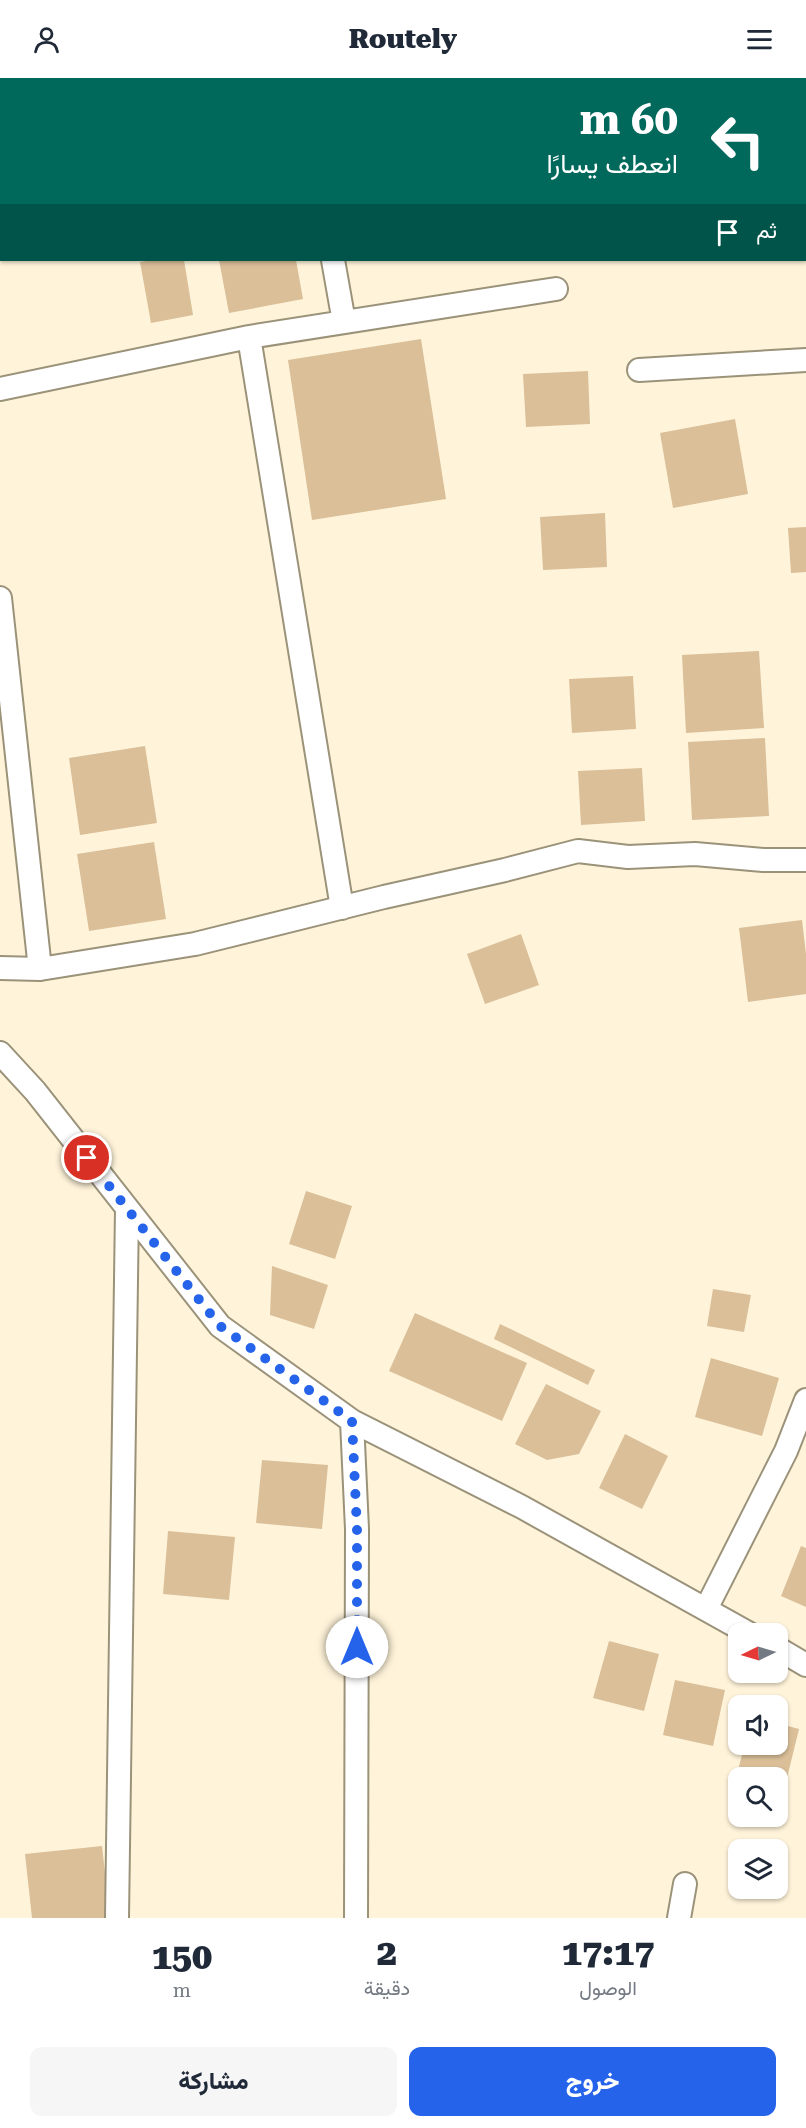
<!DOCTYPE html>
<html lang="ar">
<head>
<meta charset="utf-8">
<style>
  body { margin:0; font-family:"Roboto Serif",Vazirmatn,serif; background:#f6f6f7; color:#1f2937; direction:rtl; height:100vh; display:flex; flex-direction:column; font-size:22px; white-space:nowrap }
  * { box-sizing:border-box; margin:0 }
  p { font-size:20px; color:#747a83 }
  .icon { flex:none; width:33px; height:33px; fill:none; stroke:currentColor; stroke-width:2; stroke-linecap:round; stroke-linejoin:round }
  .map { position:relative; height:1840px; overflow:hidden; direction:ltr }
  .drawer { display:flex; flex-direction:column; background:#fff; flex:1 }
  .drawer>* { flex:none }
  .hud { position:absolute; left:0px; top:0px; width:807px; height:183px; box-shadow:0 2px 4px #0004; direction:rtl; background:#00695c; color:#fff; overflow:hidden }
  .needle { width:39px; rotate:265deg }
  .fabs { position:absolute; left:728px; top:1545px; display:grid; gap:12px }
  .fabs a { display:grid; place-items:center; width:60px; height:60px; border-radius:12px; background:#fff; box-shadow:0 2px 4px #0004; font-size:30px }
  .pin { position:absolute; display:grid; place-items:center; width:51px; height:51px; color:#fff; margin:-26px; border:3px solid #fff; border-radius:50%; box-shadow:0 2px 6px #0007 }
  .me { position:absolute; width:66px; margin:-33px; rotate:0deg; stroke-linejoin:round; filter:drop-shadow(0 0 4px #0008) }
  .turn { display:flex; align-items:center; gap:21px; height:126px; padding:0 30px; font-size:27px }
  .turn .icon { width:78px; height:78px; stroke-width:2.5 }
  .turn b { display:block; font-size:42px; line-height:51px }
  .then { display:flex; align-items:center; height:57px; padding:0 30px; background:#0003; gap:12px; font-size:22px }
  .eta { display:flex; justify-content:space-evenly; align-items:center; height:102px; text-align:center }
  .eta b { font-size:36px; font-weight:800; line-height:42px }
  .button { display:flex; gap:12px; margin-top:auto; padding:12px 30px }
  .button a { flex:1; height:69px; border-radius:12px; background:#2563eb; color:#fff; font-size:24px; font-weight:800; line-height:69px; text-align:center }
  .button a+a { background:#f6f6f7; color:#1f2937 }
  header { display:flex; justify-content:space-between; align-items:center; height:78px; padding:0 30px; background:#fff; font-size:27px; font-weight:800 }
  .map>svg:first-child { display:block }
  .building { fill:#dabf99 }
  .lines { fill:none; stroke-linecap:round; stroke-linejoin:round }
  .street-casing { stroke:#9b927a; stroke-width:26 }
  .street { stroke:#fff; stroke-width:22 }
  .route { stroke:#2563eb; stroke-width:10; stroke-dasharray:0 18 }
</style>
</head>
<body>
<header><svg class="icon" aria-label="menu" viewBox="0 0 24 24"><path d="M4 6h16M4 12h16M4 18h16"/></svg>Routely<svg class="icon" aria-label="person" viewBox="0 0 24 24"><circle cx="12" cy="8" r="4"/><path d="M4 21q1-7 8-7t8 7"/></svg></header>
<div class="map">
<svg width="806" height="1840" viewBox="0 0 806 1840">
  <rect width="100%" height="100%" fill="#fff4da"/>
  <path class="building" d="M153,182H184L193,237L151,245L140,184Z
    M219,182H296L303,221L229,235Z
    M421,261L446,421L312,442L288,282Z
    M588,293L590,346L526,349L523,296Z
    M735,341L748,416L673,430L660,355Z
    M605,435L607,489L543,492L540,439Z
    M806,449V494L791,495L788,450Z
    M759,573L764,650L686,655L682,577Z
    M633,598L636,651L572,655L569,601Z
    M765,660L769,738L692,742L688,664Z
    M145,668L157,745L80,757L69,680Z
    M642,690L645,743L581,747L578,693Z
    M154,764L166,841L89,853L77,776Z
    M802,842L806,876V916L748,924L739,850Z
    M521,856L539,907L485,926L467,876Z
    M306,1113L352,1128L335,1181L289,1166Z
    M272,1188L328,1207L314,1251L270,1237Z
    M713,1211L751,1217L744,1254L707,1248Z
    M415,1235L527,1285L502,1343L389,1293Z
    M500,1246L595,1292L588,1307L494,1261Z
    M711,1280L779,1300L762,1358L695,1339Z
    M546,1306L601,1333L579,1376L547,1382L515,1366Z
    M625,1356L668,1378L642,1431L599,1410Z
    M262,1382L328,1387L322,1451L256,1445Z
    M168,1453L235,1459L229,1522L163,1516Z
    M801,1468L806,1470V1529L781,1518Z
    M609,1563L659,1576L644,1633L593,1620Z
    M675,1602L725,1612L713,1668L663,1657Z
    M777,1645L799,1651L786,1704L777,1702V1700H767L738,1692L745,1666H777Z
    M102,1768L110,1840H32L25,1776Z"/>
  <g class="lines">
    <defs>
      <path id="street" d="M299,0V2
        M333,182L344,244
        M249,259L342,830
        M639,292L806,282
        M0,311L249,259L556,211
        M0,520L40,891
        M0,890L40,891L195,866L384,819L505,792L578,773L628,779L695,776L763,782H806
        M0,975L35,1013L220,1248L352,1343L522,1429L750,1556
        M352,1343L357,1451L356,1840
        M706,1531L786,1373L806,1322
        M777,1570L806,1587
        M117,1840L127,1131
        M679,1840L685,1806"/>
    </defs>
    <use href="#street" class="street-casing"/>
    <use href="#street" class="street"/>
  </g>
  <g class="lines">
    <path class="route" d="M87,1080L220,1248L352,1343L357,1451V1569"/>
  </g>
</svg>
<div class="fabs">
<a><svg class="needle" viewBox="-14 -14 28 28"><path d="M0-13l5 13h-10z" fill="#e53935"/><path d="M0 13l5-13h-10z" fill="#747a83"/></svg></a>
<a><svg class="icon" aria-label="sound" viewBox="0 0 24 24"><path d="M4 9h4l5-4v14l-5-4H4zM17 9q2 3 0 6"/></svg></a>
<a><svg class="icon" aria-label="search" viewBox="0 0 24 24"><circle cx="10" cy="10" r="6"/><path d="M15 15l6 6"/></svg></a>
<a><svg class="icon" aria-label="layers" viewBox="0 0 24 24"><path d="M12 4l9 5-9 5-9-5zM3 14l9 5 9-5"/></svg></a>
</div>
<div class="pin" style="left:87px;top:1080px;background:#d93025"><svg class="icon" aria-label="arrive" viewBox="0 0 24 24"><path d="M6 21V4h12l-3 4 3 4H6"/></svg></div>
<svg class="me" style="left:357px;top:1569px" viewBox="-20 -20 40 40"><circle r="19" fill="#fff"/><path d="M0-13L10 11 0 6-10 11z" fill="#2563eb"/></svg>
<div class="hud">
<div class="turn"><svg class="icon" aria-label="left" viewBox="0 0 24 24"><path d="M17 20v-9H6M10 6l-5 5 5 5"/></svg><div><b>60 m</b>انعطف يسارًا</div></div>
<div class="then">ثم<svg class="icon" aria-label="arrive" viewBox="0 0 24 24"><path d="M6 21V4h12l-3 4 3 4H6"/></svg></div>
</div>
</div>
<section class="drawer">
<div class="eta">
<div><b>17:17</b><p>الوصول</p></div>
<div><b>2</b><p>دقيقة</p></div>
<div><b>150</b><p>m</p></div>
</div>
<div class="button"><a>خروج</a><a>مشاركة</a></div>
</section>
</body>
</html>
